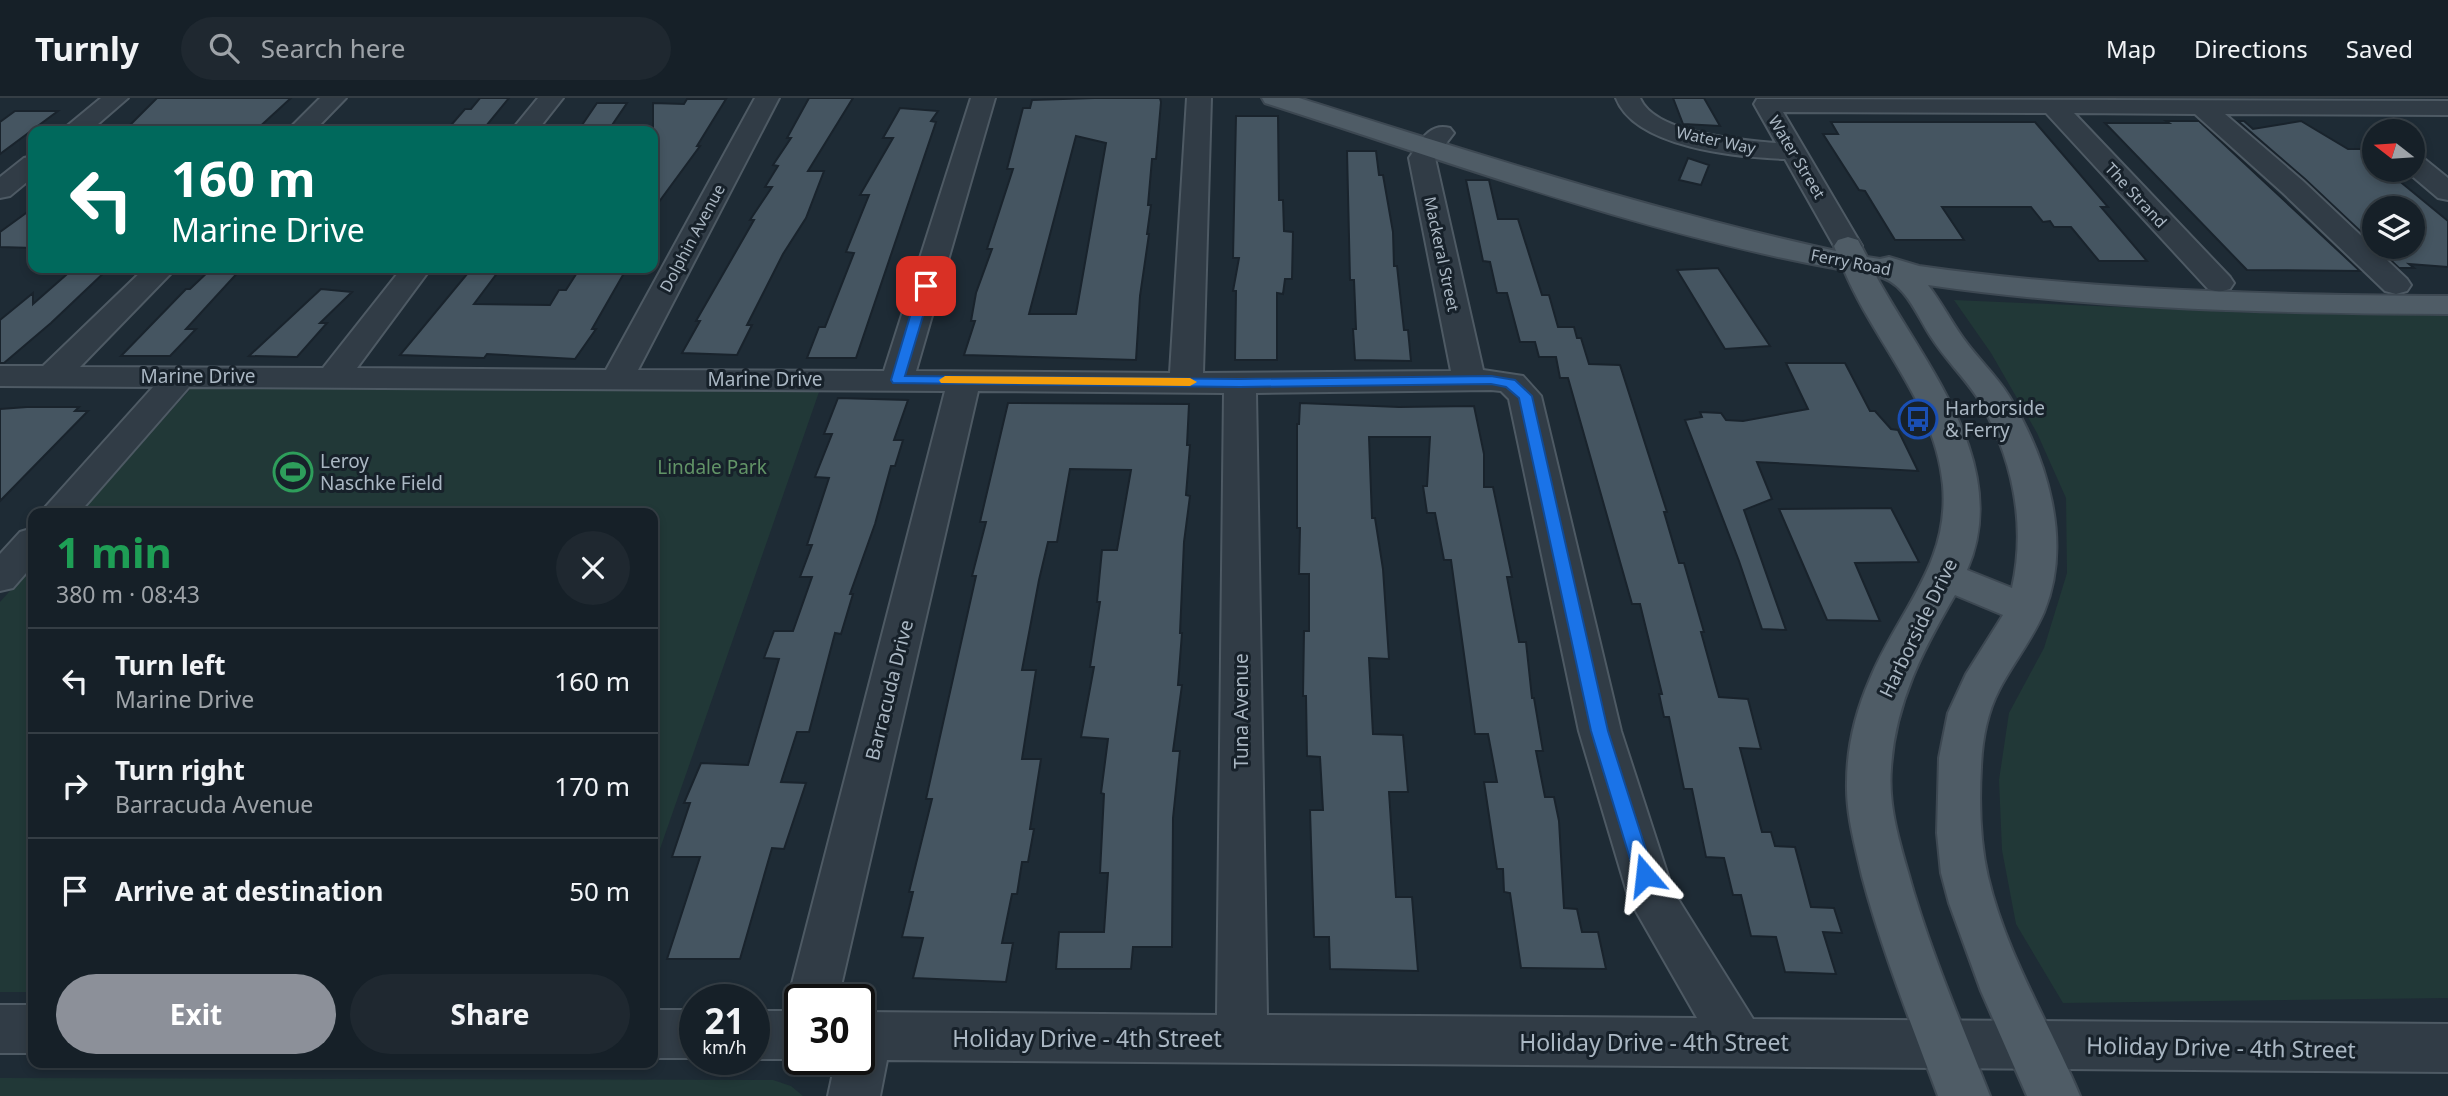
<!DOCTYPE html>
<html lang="en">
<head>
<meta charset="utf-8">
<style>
  body { margin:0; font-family:"Noto Sans",sans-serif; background:#1f2830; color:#f1f3f6; height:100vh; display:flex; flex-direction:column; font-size:26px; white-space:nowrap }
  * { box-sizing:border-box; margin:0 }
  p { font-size:23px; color:#9ea3a8 }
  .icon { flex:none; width:38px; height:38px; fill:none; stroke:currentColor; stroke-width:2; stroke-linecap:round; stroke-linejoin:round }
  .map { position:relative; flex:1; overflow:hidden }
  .side { position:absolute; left:28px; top:410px; width:630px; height:560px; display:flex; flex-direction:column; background:#162028; border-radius:14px; box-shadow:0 4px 10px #0003,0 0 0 2px #353e45 }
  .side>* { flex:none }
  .guide { position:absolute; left:28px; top:28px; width:630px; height:147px; border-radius:14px; box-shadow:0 4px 10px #0003,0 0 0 2px #353e45; background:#00695c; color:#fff; overflow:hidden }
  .needle { width:46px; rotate:287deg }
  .fabs { position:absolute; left:2362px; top:21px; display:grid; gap:14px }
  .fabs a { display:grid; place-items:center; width:63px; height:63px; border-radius:50%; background:#162028; box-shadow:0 4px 10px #0003,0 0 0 2px #353e45; font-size:35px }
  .speed { position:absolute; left:679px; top:886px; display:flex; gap:14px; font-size:35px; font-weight:700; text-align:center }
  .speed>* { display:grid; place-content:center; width:91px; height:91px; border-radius:50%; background:#162028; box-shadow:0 4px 10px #0003,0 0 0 2px #353e45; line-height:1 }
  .speed small { font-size:18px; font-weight:400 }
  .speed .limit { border:4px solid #111; border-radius:10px; background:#fff; color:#111 }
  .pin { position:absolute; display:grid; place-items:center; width:60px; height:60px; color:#fff; margin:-30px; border-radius:14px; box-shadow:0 4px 10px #0006 }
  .me { position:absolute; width:77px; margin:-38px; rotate:343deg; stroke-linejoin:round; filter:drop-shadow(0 0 5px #0008) }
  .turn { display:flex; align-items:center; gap:24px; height:147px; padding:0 28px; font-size:32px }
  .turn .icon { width:91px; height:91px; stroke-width:2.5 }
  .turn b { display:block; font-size:49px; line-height:60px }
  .round { display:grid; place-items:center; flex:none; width:74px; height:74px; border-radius:37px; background:#1f2830 }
  .head { display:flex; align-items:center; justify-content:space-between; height:119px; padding:0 28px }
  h1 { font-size:42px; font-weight:700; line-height:52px; color:#1e9e55 }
  .action { display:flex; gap:14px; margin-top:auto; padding:14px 28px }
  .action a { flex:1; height:80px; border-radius:42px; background:#8c9099; color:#fff; font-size:28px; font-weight:700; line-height:80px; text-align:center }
  .action a+a { background:#1f2830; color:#f1f3f6 }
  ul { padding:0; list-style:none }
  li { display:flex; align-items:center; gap:21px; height:105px; padding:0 28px; border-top:2px solid #353e45 }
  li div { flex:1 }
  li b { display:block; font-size:26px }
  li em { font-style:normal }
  header { display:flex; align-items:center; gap:42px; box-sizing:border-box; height:98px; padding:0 35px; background:#162028; border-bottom:2px solid #353e45 }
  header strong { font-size:33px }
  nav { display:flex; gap:38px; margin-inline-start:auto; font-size:24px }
  .search { width:490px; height:63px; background:#1f2830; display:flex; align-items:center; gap:18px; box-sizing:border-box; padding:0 24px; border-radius:38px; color:#9ea3a8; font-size:26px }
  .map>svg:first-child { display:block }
  .green { fill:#213837 }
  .building { fill:#455561; stroke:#19232c; stroke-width:2; fill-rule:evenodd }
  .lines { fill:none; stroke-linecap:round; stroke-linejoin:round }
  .minor-casing { stroke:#4e5a64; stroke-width:4 }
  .major-casing { stroke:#3d4852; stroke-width:4 }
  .minor { fill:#313c46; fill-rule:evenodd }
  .major { fill:#4f5c66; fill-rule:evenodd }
  .route { fill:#1a73e8; stroke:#114b97; stroke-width:2 }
  .slow { fill:#f59e0b }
  .labels { text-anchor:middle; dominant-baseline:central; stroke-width:6; stroke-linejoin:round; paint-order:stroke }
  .far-street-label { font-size:16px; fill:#aab7c3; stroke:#17212a }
  .street-label { font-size:19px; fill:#aab7c3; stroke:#17212a }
  .poi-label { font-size:19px; fill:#aab7c3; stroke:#17212a; text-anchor:start }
  .park-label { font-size:19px; fill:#629467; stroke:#17212a }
  .near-street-label { font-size:23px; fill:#aab7c3; stroke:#17212a }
</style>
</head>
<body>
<header>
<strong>Turnly</strong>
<div class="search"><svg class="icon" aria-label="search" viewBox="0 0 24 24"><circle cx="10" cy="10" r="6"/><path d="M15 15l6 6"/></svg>Search here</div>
<nav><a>Map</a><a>Directions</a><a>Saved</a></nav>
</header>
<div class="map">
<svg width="2448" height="998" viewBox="0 0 2448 998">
  <rect width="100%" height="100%" fill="#1e2b35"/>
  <path class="green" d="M1954,202L2259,215L2448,216V900L2063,905L2016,826L2002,752L1999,682L2009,615L2044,550L2067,475L2066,400L2037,335L1991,255Z
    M193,288L819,294L653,771V415H80Z
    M33,467V894H0V504Z
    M0,980L773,982L791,988L803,998H0Z"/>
  <path class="building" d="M157,0H291L255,33H124Z
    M480,0H509L482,33H446L465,11H471Z
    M809,0H853L808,73H824L806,120L783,156L747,227H752L737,257L682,255L700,223H696L754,122H750L772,89H765L778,68L773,67L791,40H787Z
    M1094,0H1160L1161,4L1156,61H1152L1148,107H1151L1147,136H1149L1140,198L1136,262L964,257L975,223H971L976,195L992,151H987L1013,71H1007L1023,10H1030L1032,2ZM1076,38L1106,45L1076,216H1029Z
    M1673,0H1704L1720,28L1683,26Z
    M687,1H726L697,48H700L653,112V5L684,6Z
    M597,5H627L608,33H578Z
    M900,10L938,13L931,23L936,24L856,260H807L819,229H825L854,155L846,154L869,97H860L893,40H883Z
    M15,13H58L0,56V24Z
    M1236,18H1278L1279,102H1283L1284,133L1293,134L1292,181H1285L1283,196L1277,195V262H1235L1236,193H1233L1239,160H1233Z
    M2166,23H2199L2360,173L2247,172L2105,25H2169Z
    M2238,23H2244L2253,31L2301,23L2348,51H2361L2375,62V72H2386L2448,123V169L2409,166L2414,170H2399L2377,149H2413V110H2375V147L2305,81Z
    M1831,24H2035L2108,109H2101L2147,163H2099L2071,129H2054L2050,123L2043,124L2031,109H1942L1964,142H1895L1865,93L1859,92L1823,36H1838Z
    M1347,53H1376L1379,77H1383L1393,134L1394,168H1397L1404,232H1408L1411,263L1355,262L1353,231H1356L1354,182H1350Z
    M1688,60L1709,67L1701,87L1679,82Z
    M1466,82H1489L1498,121H1518L1542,197H1549L1558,229H1574L1577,240H1581L1589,266L1620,267L1667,414H1664L1679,465H1684L1704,534H1701L1719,599L1748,601L1761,651L1740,650L1762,734H1771L1775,748L1795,749L1811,809L1834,810L1842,835L1823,834L1836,876L1785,874L1776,839L1751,838L1741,797H1733L1724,760L1706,759L1692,691H1684L1669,619H1664L1659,596H1662L1640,506H1632L1568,280H1560L1556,259H1539L1535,244H1520L1507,195H1497L1490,164L1483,163Z
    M33,110V150L0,149V134Z
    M74,170H109L51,225L4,265H0V222L33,195V206Z
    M212,170H242L186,231H196L170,258H121L186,191H190Z
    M472,170H501L474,206L550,207L559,192H566L580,170H627L592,231H596L575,261L487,256L484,260L400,257Z
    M1718,170L1770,248L1725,251L1677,172Z
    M321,191L352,194L320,225H327L297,259L249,258Z
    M1786,265H1845L1870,313H1875L1891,331L1898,332L1918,373L1757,364L1772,401L1744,412L1786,532L1762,531L1739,463L1685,322L1702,319L1700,314L1721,315L1726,322L1743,323L1808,311Z
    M838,300L908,302L894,342H903L895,368H891L875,426L850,496H853L841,536L835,535L809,634H797L781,684L806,685L784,751L772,750L740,861H667L700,759H672L690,705H684L701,665L748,667L779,561L764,560L774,533H793L812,479H800L812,447H807L829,380L815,379L832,336H824Z
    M1008,305L1189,306L1187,347H1190L1186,397L1190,398L1184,444L1180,535H1182L1178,587H1182L1173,653H1180L1173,720L1172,849H1133L1131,871H1056L1059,834H1104L1108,775H1100L1104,696L1101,695L1108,641L1081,639L1094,569H1090L1100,504H1097L1102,452H1117L1131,372L1070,371L1057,444H1048L1039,482L1022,572H1036L1022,661H1041L1030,731H1034L1028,764H1022L1017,796H1012L1002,845H1013L1006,884L913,880L923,840L902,839L913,794H909L932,701H926L976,478H972L986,424H980Z
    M1300,305L1399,309L1474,308L1484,356V389H1493L1512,479H1507L1519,544H1526L1532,600H1534L1543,653H1536L1545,699H1554L1559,723L1564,810L1577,811L1582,834H1598L1606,871L1521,870L1510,795L1504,794L1503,771H1497L1484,684H1497L1488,636H1475L1451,462H1444L1435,415H1427L1423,388H1427L1430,339H1369L1372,420H1375L1383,471L1389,561L1369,560L1373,636L1403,637L1408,694H1389L1396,799H1412L1418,873L1330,871L1329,839H1314L1310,712H1323L1320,659L1307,658L1306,598H1303L1304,533H1309V476H1299L1300,430H1297V326H1299Z
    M27,309H79L75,313H88L0,403V311Z
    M1891,410L1919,464L1855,465L1880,523L1827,522L1779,411Z"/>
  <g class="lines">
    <defs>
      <path id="minor" d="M101,0H128L90,33H61Z
        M320,0H346L314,33H287Z
        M538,0H563L537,33H511Z
        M755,0H779L638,272L884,273L971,0H995L916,273L1170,275L1187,0H1211L1203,275L1451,273L1409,60C1420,44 1429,24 1450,30L1454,35L1435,60L1483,272L1523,278L1541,298L1621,633L1673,793L1753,921L2448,926V974L887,962L880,998H828L836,961H859V914L1217,917L1224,295L978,293L838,901H800L801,961H753L754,913H794L788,901L945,293L189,289L79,415H40L153,289L0,288V268H43L145,170H176L80,269L323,270L402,170H431L357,270L606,272ZM1491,292L1501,293L1509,301L1579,633L1629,801L1697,920L1267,917L1256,295Z
        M1616,0H1640C1655,36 1741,42 1776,45L1754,6L1757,1L2448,3V17L2225,16L2303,83L2407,181L2411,187L2407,193L2396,196L2385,193L2283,95L2195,16L2074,15L2230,179L2234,185L2230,191L2219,194L2208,191L2046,15L1783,14L1862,148L1858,154L1848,157L1838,154L1834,148L1785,61C1738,59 1635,50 1616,0Z
        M2413,57L2422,59L2448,80V102L2438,100L2405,72H2413Z
        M33,58V79L10,98L0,100V79L24,60Z
        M33,430V467L13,490L0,493V456L20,434Z
        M0,907H33V955H0Z
        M653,912H695V960H653Z"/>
      <path id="major" d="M1262,0H1299C1477,56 1654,113 1836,153L1834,148L1838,142L1848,139L1858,142L1867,159L1880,161L1889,159L1919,168C2095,193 2271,197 2448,198V216C2274,215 2101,212 1928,187C1941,204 1951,223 1963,240C1977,260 1996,277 2009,298C2047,360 2073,444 2044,514C2032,542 2013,565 1999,592C1987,615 1982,643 1981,669C1979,704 1980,744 1988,779C2006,856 2050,926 2080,998H2027L1981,893L1949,805L1941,775L1937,735L1939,660L1948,615L1966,576L2003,517L1955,497C1923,552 1895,605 1891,670C1888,705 1898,740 1908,774C1929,851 1961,924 1990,998H1938C1911,925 1882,853 1862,778C1855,747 1846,716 1847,684C1847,649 1856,613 1870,581C1898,513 1950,466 1943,387C1936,306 1874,244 1844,172C1647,137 1456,66 1265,5ZM1876,178C1905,183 1916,216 1931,239C1945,261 1963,278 1977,299C2012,356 2027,425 2012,490L1967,472C2013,366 1924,266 1876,178Z"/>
    </defs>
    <use href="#minor" class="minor-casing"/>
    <use href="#major" class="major-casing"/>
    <use href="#minor" class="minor"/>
    <use href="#major" class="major"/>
  </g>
  <path class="route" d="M926,184L932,188L905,278L1240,281L1491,278L1515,282L1532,298L1608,633L1654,777L1651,783L1645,785L1638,783L1635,777L1591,633L1519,300L1506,289L1491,286L1240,289L893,285L891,282L919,188Z"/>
  <path class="slow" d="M945,278L1190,280L1197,284L1190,288L941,285L939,282Z"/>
  <defs>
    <symbol id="bus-ring" viewBox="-11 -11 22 22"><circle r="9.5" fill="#17212a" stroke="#1a4fb4" stroke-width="1.5"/><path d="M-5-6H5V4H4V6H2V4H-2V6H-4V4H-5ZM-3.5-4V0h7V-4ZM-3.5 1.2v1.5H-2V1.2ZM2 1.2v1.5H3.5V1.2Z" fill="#1a4fb4"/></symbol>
    <symbol id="stadium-ring" viewBox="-11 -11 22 22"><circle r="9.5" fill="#17212a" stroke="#2e9e5b" stroke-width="1.5"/><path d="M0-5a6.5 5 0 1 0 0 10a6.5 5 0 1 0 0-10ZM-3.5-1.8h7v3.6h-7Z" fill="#2e9e5b"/></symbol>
  </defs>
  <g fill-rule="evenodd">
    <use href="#bus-ring" x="1896" y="299" width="44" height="44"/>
    <use href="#stadium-ring" x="271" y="352" width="44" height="44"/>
  </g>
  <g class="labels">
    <g class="far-street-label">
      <text transform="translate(1716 42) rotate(12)">Water Way</text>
      <text transform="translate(1797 59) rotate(59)">Water Street</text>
      <text transform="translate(2136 97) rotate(47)">The Strand</text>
      <text transform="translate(692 140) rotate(-62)">Dolphin Avenue</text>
      <text transform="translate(1442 156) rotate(78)">Mackeral Street</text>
      <text transform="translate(1851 164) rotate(11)">Ferry Road</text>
    </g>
    <g class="street-label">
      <text x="198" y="278">Marine Drive</text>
      <text x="765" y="281">Marine Drive</text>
      <text transform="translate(1918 530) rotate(-64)">Harborside Drive</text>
      <text transform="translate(889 592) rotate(-76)">Barracuda Drive</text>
      <text transform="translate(1241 613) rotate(-90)">Tuna Avenue</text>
    </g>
    <g class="poi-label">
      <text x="1945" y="310">Harborside<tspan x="1945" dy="22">&amp; Ferry</tspan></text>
      <text x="320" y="363">Leroy<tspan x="320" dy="22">Naschke Field</tspan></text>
    </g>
    <g class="park-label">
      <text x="712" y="369">Lindale Park</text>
    </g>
    <g class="near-street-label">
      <text x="1087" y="940">Holiday Drive - 4th Street</text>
      <text x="1654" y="944">Holiday Drive - 4th Street</text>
      <text transform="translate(2221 949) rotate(1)">Holiday Drive - 4th Street</text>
    </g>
  </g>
</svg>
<div class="fabs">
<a><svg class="needle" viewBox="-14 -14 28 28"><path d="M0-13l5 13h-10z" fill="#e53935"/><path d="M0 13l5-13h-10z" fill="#9ea3a8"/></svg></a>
<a><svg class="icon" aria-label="layers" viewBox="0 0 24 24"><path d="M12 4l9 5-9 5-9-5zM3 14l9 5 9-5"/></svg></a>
</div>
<div class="speed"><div>21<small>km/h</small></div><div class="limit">30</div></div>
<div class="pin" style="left:926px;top:188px;background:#d93025"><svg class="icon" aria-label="arrive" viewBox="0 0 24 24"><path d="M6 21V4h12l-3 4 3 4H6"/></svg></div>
<svg class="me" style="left:1645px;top:777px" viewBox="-20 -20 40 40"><path d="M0-17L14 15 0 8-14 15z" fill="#1a73e8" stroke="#fff" stroke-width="4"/></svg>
<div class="guide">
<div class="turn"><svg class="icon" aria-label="left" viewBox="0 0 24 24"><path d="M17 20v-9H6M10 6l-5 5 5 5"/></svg><div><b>160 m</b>Marine Drive</div></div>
</div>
<section class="side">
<div class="head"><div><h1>1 min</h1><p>380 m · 08:43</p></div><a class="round"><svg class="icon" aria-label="close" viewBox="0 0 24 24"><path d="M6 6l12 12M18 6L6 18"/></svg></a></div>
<ul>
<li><svg class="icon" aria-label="left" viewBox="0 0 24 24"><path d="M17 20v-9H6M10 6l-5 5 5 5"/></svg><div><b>Turn left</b><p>Marine Drive</p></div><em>160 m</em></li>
<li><svg class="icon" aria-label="right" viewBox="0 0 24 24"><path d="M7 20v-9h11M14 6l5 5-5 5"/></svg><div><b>Turn right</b><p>Barracuda Avenue</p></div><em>170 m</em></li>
<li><svg class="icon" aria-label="arrive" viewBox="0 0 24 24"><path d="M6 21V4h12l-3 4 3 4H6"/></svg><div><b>Arrive at destination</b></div><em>50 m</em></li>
</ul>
<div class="action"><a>Exit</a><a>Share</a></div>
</section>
</div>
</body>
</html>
